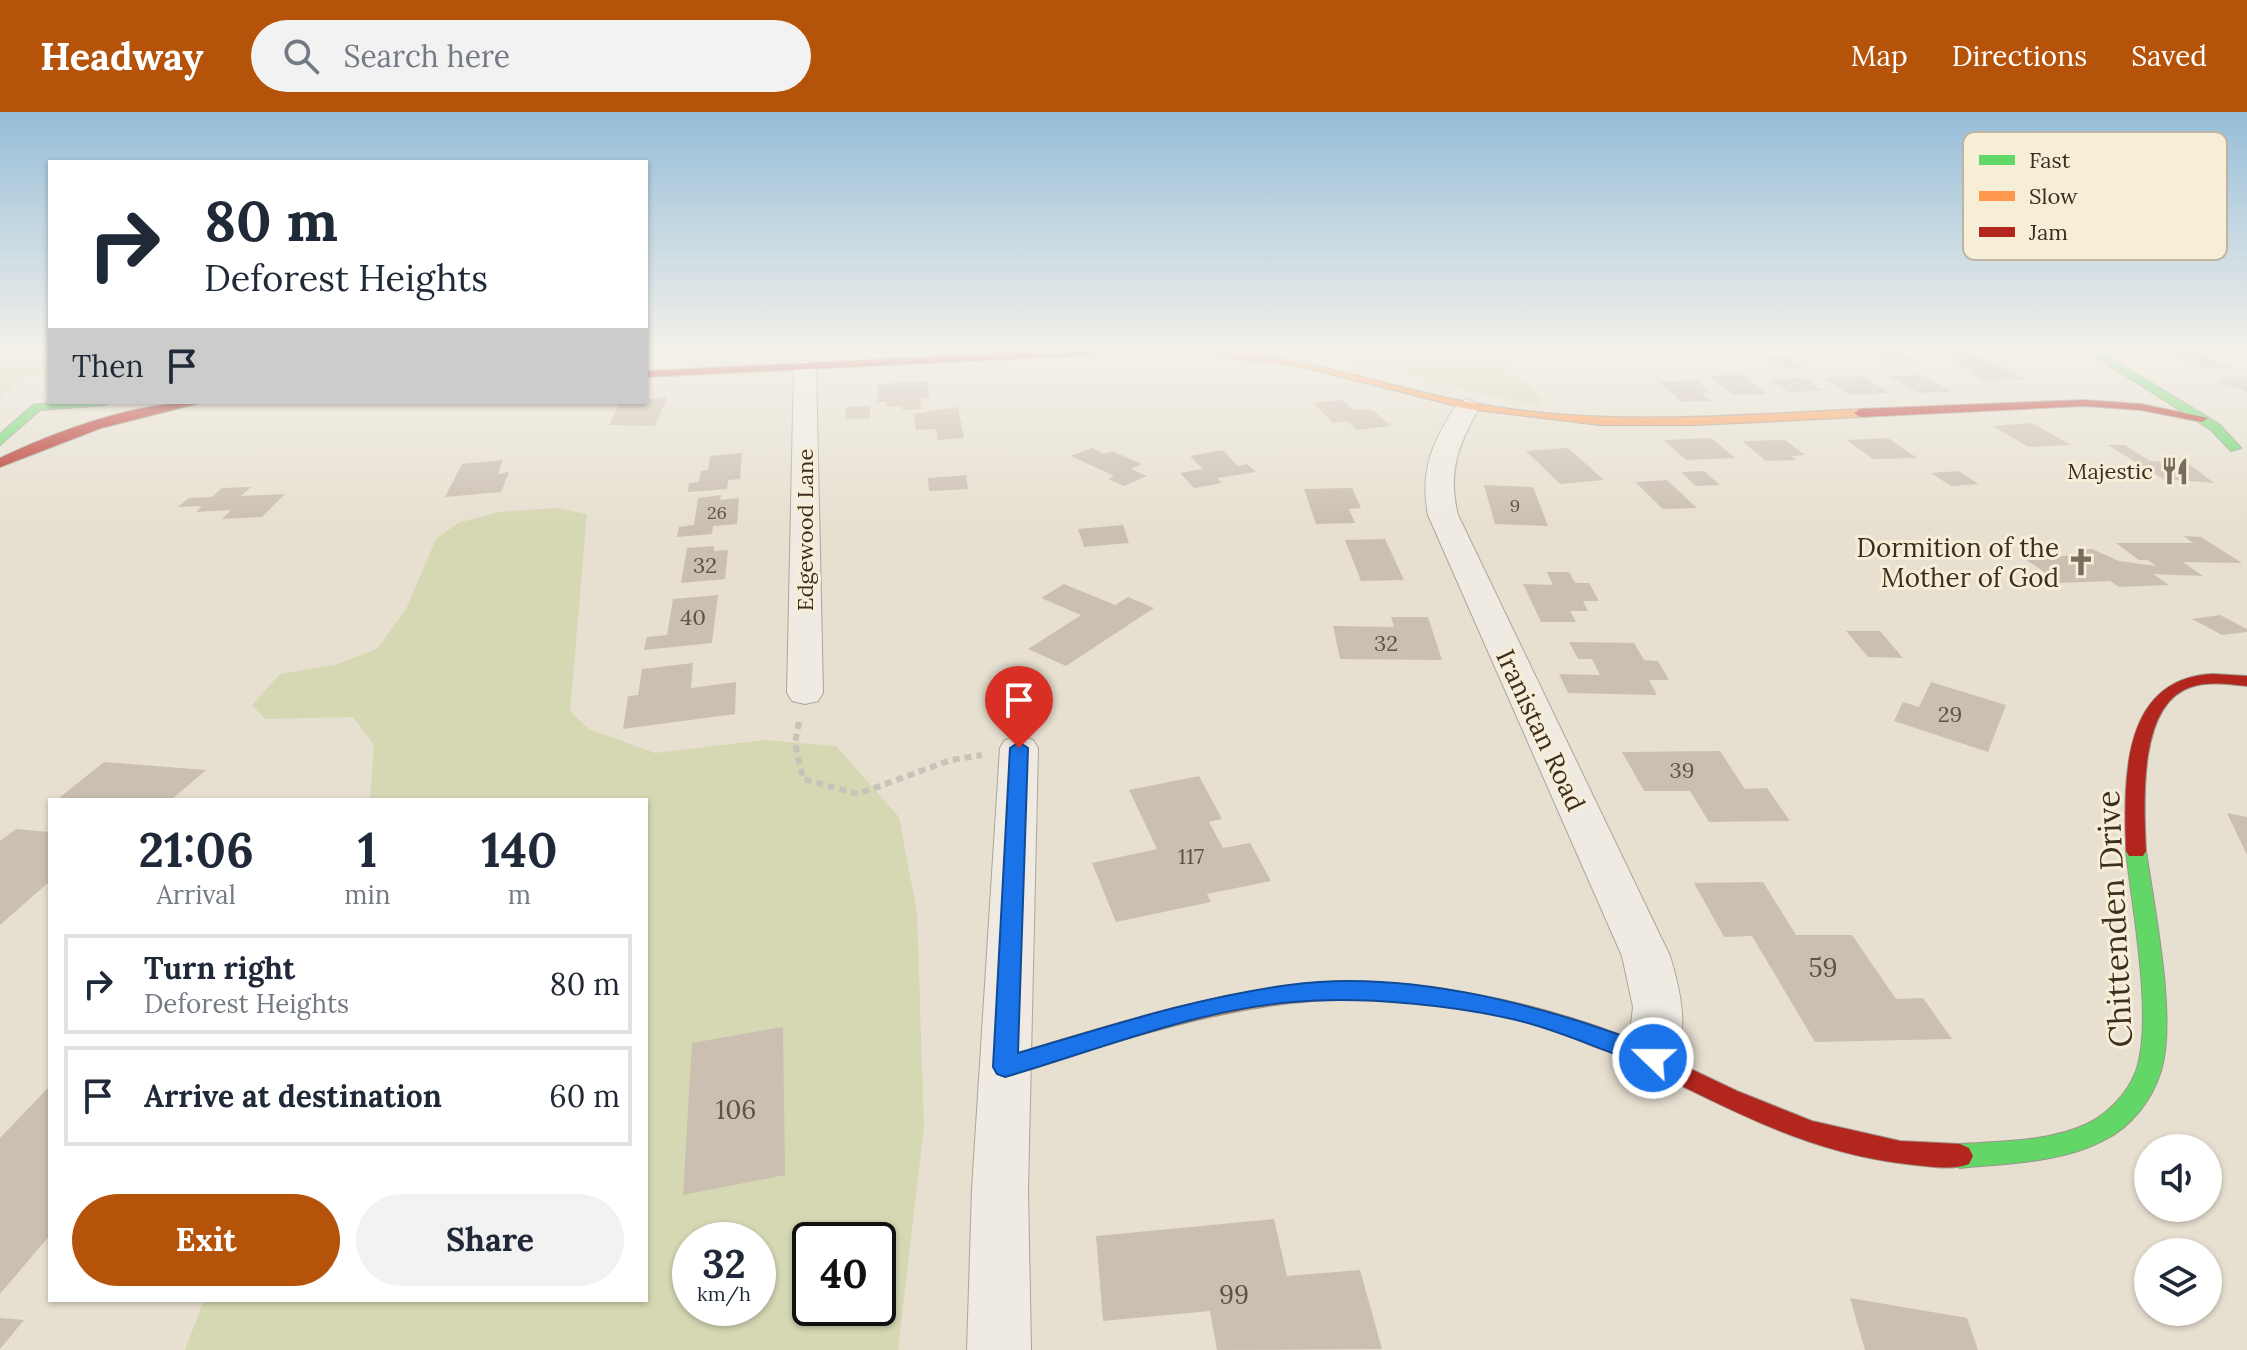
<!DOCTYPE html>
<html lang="en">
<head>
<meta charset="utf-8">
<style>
  body { margin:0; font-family:Lora,serif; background:#f2f2f3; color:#1f2937; height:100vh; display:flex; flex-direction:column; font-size:30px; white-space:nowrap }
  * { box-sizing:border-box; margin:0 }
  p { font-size:26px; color:#747a83 }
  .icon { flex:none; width:44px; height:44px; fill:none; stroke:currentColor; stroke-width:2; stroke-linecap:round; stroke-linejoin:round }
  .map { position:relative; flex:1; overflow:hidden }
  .side { position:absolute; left:48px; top:686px; width:600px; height:504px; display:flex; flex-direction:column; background:#fff; border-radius:0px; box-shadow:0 2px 6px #0004 }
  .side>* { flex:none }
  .guide { position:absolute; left:48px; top:48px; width:600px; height:244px; border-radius:0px; box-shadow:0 2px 6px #0004; background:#fff; color:#1f2937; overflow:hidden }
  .tools { position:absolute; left:2134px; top:1022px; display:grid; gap:16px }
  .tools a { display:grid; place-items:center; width:88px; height:88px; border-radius:50%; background:#fff; box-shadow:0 2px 6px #0004; font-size:40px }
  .speed { position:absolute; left:672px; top:1110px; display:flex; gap:16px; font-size:40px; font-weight:700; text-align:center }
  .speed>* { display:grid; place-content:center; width:104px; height:104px; border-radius:50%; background:#fff; box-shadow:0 2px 6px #0004; line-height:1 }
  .speed small { font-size:20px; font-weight:400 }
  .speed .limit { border:4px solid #111; border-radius:12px; background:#fff; color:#111 }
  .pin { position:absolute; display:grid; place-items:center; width:68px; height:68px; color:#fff; margin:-82px -34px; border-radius:50% 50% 50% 0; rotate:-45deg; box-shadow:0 0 8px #0007 }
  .pin .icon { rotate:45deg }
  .me { position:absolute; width:88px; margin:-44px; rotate:292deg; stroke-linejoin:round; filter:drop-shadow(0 0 6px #0008) }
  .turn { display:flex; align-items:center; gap:28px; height:168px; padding:0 24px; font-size:36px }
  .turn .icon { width:104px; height:104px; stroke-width:2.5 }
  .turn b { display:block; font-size:56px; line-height:68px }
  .then { display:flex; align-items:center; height:76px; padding:0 24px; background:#0003; gap:16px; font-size:30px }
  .eta { display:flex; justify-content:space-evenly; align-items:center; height:136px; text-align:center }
  .eta b { font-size:48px; font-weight:700; line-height:56px }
  .cta { display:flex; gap:16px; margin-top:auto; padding:16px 24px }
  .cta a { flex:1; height:92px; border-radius:48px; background:#b45309; color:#fff; font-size:32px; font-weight:700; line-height:92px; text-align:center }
  .cta a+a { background:#f2f2f3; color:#1f2937 }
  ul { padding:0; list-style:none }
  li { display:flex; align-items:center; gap:24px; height:100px; margin:0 16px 12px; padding:0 8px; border:4px solid #e0e1e3; border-radius:0px }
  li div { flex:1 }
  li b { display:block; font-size:30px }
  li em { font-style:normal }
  header { display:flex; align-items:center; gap:48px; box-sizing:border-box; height:112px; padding:0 40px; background:#b45309; color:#fff }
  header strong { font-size:38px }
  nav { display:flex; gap:44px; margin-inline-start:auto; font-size:28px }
  .search { width:560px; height:72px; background:#f2f2f3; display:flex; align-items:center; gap:20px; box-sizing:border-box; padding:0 28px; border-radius:44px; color:#747a83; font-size:30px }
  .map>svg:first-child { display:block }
  .green { fill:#d6d7b3; fill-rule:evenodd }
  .building { fill:#cbbfb2 }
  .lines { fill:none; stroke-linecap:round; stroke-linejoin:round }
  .street-casing { stroke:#ada599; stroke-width:2 }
  .fast-casing { stroke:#9c958a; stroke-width:2 }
  .slow-casing { stroke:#9c958a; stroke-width:2 }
  .jam-casing { stroke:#9c958a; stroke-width:2 }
  .path-far1 { stroke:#c8c2b9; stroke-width:3; stroke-dasharray:4 3; stroke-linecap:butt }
  .path { stroke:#c8c2b9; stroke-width:6; stroke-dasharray:7 5; stroke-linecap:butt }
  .street { fill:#efebe3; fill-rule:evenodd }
  .fast { fill:#63d668; fill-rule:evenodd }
  .slow { fill:#ff974d; fill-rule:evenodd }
  .jam { fill:#b3261e; fill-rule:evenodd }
  .route { fill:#1a73e8; stroke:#114b97; stroke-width:2 }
  .labels { text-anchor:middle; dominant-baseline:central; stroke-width:6; stroke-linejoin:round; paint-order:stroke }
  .far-number-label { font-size:18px; fill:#605244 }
  .far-poi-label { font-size:22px; fill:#3d2e20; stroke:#f7eed8; text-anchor:end }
  .far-street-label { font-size:22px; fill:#3d2e20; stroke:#f7eed8 }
  .number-label { font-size:22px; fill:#605244 }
  .poi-label { font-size:26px; fill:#3d2e20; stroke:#f7eed8; text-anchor:end }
  .street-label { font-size:26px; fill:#3d2e20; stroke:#f7eed8 }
  .near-number-label { font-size:26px; fill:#605244 }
  .near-street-label { font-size:32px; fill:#3d2e20; stroke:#f7eed8 }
  .key { fill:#f7eed8; stroke:#bfb4a1; stroke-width:2 }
  .key-label { font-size:22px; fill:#3d2e20 }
</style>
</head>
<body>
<header>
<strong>Headway</strong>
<div class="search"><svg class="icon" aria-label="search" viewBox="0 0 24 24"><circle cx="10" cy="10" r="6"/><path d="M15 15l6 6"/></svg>Search here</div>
<nav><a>Map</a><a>Directions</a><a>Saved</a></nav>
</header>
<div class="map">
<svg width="2247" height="1238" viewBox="0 0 2247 1238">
  <rect width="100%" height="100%" fill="#e7e0d1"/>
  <path class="green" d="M0,238H50V265H22L0,286Z
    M1281,238H1550L1514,243L1508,257L1539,283L1542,294C1454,279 1370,248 1281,238Z
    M556,396L587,402L570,599L589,617L655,641L765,628L836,634L899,705L917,801L924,1015L898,1238H185L204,1188H646V688H370L374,633L353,605L265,607L252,593L280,562L335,553L377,537L406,497L436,427L458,411L499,400ZM690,1128H758V1196H690ZM810,1128H878V1196H810Z"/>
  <path class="building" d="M1900,239L1917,249L1886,250L1869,241Z
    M2196,239L2233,255L2203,256L2156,240Z
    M1970,241L1995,251L2026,268L1983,269L1940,242Z
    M1788,245L1804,256H1781L1766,246Z
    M1741,262L1767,282L1733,283L1709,264Z
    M1923,263L1952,280L1918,281L1889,264Z
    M1862,264L1890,281L1850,283L1823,266Z
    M2220,265H2247V280L2216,269L2227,268Z
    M1804,266L1823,279L1788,280L1770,268Z
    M1696,268L1711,281H1701L1711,289L1682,290L1659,270Z
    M928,269L929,286H920L921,297L902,298V294L886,295V290H877L878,272Z
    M667,285L655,314L609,313L620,290Z
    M1342,288L1354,298L1371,297L1391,314L1357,318L1347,309L1333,311L1313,291Z
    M870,294V306L845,307L846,295Z
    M958,295L964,326L938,328L936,317L916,318L914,302Z
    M2032,311L2071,333L2029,335L1992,314Z
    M1711,326L1735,346L1686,348L1664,328Z
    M1888,326L1917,346L1873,347L1846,328Z
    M1785,328L1805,343L1791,344L1797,348L1766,349L1742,329Z
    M2108,333H2125L2150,349L2188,351L2214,371L2163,367Z
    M1092,336L1104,342L1112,339L1142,352L1131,357L1147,364L1124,374L1108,367L1114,364L1071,344Z
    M1568,336L1604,368L1560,372L1526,339Z
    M1223,338L1238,354L1247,352L1256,360L1217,366L1222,371L1194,376L1180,361L1203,357L1190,344Z
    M742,341L740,367L728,368L727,377L688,380L689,371L699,370L701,359L708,358L710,344Z
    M503,348L498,362L509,360L501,380L445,385L462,352Z
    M1704,359L1720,373L1696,374L1681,360Z
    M1958,359L1979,372L1951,374L1931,361Z
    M966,363L968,377L929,379L928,366Z
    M1667,368L1697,396L1663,397L1635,370Z
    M1484,373L1533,375L1548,414L1495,412Z
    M251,375L241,384L285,382L262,405L222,407L231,398L196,400L202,394L178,395L189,386L212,385L222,376Z
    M1352,376L1361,396L1349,397L1355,411L1316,412L1304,377Z
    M721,383L720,388L739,386L737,412L713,414L712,422L677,425L679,415L694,413L698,386Z
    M1123,413L1129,431L1084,435L1078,417Z
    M2184,424L2201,425L2242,451L2183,450L2203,464L2153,462L2169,473L2119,475L2110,469L2060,471L2024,446L2084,443L2076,438L2092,437L2119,449L2156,454L2148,448H2139L2116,431H2193Z
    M1385,427L1404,468L1361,469L1345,428Z
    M714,434V439L728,438L725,467L681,471L687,436Z
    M1547,460H1569L1575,471H1589L1599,489H1583L1588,499H1570L1576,510H1541L1523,472L1553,473Z
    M1064,472L1115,493L1128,485L1154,496L1066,554L1028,537L1081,503L1041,486Z
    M718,483L712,531L644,538L647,525L667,523L673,487Z
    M2220,503L2247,517V520L2222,523L2192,507Z
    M1391,505H1428L1442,548L1340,547L1333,514L1394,515Z
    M1846,519H1880L1903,546L1868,545Z
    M1569,530L1634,531L1644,548L1658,549L1669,568H1649L1657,583L1568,581L1559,562L1600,563L1592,547H1578Z
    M693,551L691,576L736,570L735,602L623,617L628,584L638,583L642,557Z
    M1931,570L2006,593L1988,640L1894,609L1903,590L1919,595Z
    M1720,639L1745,677L1767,676L1790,709L1709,710L1690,679H1644L1622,640Z
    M104,650L206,658L171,688L59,686Z
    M1199,664L1222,707L1209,710L1223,736L1250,731L1271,769L1207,782L1211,790L1116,810L1092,751L1157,737L1129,678Z
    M2227,701L2247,705V743Z
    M16,717L50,720V769L0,813V729Z
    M1763,770L1796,823H1852L1896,887L1923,886L1952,927L1815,930L1752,824L1724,825L1694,771Z
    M783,915L785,1063L683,1083L692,931Z
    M47,977H50V1123L0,1182V1026Z
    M1274,1107L1287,1164L1360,1158L1382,1237L1217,1238L1210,1199L1103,1209L1096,1124Z
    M1850,1186L1967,1206L1978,1238H1865Z
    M0,1206L24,1208L0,1237Z"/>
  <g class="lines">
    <defs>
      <path id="street" d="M805,247L816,254L823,581L818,589L805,592L792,589L787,581L794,254Z
        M1468,287L1480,294C1459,332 1447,359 1458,403L1670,844C1682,883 1690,923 1671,961L1653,967L1635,961L1627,946L1633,895L1622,844L1428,403C1421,366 1428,340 1447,308C1453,298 1456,290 1468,287Z
        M1019,624L1033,628L1038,636L1028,1077L1031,1238H967L972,1077L1000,636L1005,628Z"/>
      <path id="fast" d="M2085,238H2097L2219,312L2241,336L2231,339L2211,318Z
        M57,290H110L104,293L40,298L0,333V322L33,293Z
        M2136,732L2143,734L2146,739C2154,796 2177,906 2161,959C2152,988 2131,1015 2104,1028C2061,1051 2008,1051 1960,1056L1951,1052L1947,1044L1951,1036L1960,1032C2002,1029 2048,1030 2087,1012C2108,1002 2128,981 2136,959C2154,909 2132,794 2126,739L2129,734Z"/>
      <path id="slow" d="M1177,238C1277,233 1370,272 1467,290C1597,315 1730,304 1860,297L1866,301L1860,305L1696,313H1600L1468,297L1294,253L1182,241Z
        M1343,869C1442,871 1533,889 1626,925L1629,932L1626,939C1607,945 1581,927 1563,921C1507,903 1449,891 1390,888C1256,880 1131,925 1005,965L996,962L993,955L996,948L1005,945C1117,911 1226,875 1343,869Z"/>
      <path id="jam" d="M1070,238H1133L1128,241L646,265V259Z
        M2084,288L2141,292L2208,306L2202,310L2141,298L2084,294L1860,305L1854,301L1860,297Z
        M204,290L101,316L0,355V346C62,317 135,290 204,290Z
        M2213,562L2247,564V574C2229,572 2209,569 2191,575C2137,592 2144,695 2146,739L2143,744H2129L2126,739C2124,670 2120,566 2213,562Z
        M1617,922L1737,979L1812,1009L1900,1029L1960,1032L1969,1036L1973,1044L1969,1052C1953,1058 1933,1055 1915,1053C1795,1041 1714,986 1608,939L1605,932L1608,925Z"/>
    </defs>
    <use href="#street" class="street-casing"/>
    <use href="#fast" class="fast-casing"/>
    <use href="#slow" class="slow-casing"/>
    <use href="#jam" class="jam-casing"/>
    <path class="path-far1" d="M1422,238L1447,256"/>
    <path class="path" d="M799,610L795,631L803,667L858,682L951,648L982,643"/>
    <use href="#street" class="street"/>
    <use href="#fast" class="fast"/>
    <use href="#slow" class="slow"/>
    <use href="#jam" class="jam"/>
  </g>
  <linearGradient id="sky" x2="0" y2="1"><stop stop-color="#96bed9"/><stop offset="0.58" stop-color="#f4f1ea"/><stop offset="1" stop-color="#f4f1ea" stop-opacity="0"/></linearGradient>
  <rect width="2247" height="411" fill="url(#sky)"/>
  <path class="route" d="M1019,630L1028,636L1018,941C1107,915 1197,885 1289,873C1409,856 1552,895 1662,939L1666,946L1662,954L1653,956C1611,942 1571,923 1528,911C1460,893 1362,884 1293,890C1195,898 1098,938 1005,965L997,962L993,955L1010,636Z"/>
  <defs>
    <symbol id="restaurant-bare" viewBox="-9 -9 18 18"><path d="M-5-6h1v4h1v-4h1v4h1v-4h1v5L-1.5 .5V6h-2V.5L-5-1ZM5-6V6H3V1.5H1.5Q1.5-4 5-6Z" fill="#786c5e" stroke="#f7eed8" stroke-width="2.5" paint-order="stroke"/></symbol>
    <symbol id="church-bare" viewBox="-9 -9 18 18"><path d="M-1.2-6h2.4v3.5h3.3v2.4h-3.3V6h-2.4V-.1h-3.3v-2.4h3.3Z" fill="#786c5e" stroke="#f7eed8" stroke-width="2.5" paint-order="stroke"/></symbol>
  </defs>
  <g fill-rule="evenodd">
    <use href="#restaurant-bare" x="2155" y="339" width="40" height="40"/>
    <use href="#church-bare" x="2061" y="430" width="40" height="40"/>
  </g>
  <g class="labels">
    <g class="far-number-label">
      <text x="1515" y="393">9</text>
      <text x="717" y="400">26</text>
    </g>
    <g class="far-poi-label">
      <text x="2153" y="359">Majestic</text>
    </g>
    <g class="far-street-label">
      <text transform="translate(805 418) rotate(-90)">Edgewood Lane</text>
    </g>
    <g class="number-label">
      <text x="705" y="453">32</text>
      <text x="693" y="505">40</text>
      <text x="1386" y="531">32</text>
      <text x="1950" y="602">29</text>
      <text x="1682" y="658">39</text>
      <text x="1191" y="744">117</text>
    </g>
    <g class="poi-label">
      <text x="2059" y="435">Dormition of the<tspan x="2059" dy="30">Mother of God</tspan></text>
    </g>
    <g class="street-label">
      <text transform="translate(1541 618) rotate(65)">Iranistan Road</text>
    </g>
    <g class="near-number-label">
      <text x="1823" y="855">59</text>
      <text x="736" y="997">106</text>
      <text x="1234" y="1182">99</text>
    </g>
    <g class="near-street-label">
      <text transform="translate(2114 807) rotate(-93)">Chittenden Drive</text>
    </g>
  </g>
  <rect x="1963" y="20" width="264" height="128" rx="12" class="key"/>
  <rect x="1979" y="43" width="36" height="10" fill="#63d668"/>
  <rect x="1979" y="79" width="36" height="10" fill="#ff974d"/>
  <rect x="1979" y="115" width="36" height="10" fill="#b3261e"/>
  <g class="key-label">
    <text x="2029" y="56">Fast</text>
    <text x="2029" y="92">Slow</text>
    <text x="2029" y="128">Jam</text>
  </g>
</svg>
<div class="tools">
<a><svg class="icon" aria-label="sound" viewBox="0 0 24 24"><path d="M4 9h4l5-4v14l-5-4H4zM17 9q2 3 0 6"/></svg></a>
<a><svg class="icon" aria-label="layers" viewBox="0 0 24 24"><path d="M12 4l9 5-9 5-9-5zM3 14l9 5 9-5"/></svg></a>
</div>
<div class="speed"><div>32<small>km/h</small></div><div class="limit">40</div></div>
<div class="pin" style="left:1019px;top:636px;background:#d93025"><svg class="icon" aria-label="arrive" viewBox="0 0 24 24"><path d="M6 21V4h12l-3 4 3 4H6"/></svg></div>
<svg class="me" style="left:1653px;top:946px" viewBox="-20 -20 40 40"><circle r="17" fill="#1a73e8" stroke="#fff" stroke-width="3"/><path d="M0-11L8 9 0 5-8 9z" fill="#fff"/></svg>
<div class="guide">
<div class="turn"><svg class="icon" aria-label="right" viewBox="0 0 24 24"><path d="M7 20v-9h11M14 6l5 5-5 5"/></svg><div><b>80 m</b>Deforest Heights</div></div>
<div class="then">Then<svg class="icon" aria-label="arrive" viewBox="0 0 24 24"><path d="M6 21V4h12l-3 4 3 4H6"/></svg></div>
</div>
<section class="side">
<div class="eta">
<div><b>21:06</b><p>Arrival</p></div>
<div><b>1</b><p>min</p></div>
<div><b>140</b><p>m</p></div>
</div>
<ul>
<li><svg class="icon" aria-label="right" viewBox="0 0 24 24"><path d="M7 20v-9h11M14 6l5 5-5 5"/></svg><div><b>Turn right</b><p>Deforest Heights</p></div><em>80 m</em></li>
<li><svg class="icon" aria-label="arrive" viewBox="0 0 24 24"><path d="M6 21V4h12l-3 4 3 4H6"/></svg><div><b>Arrive at destination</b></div><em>60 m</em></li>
</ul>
<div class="cta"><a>Exit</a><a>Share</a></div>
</section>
</div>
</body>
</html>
